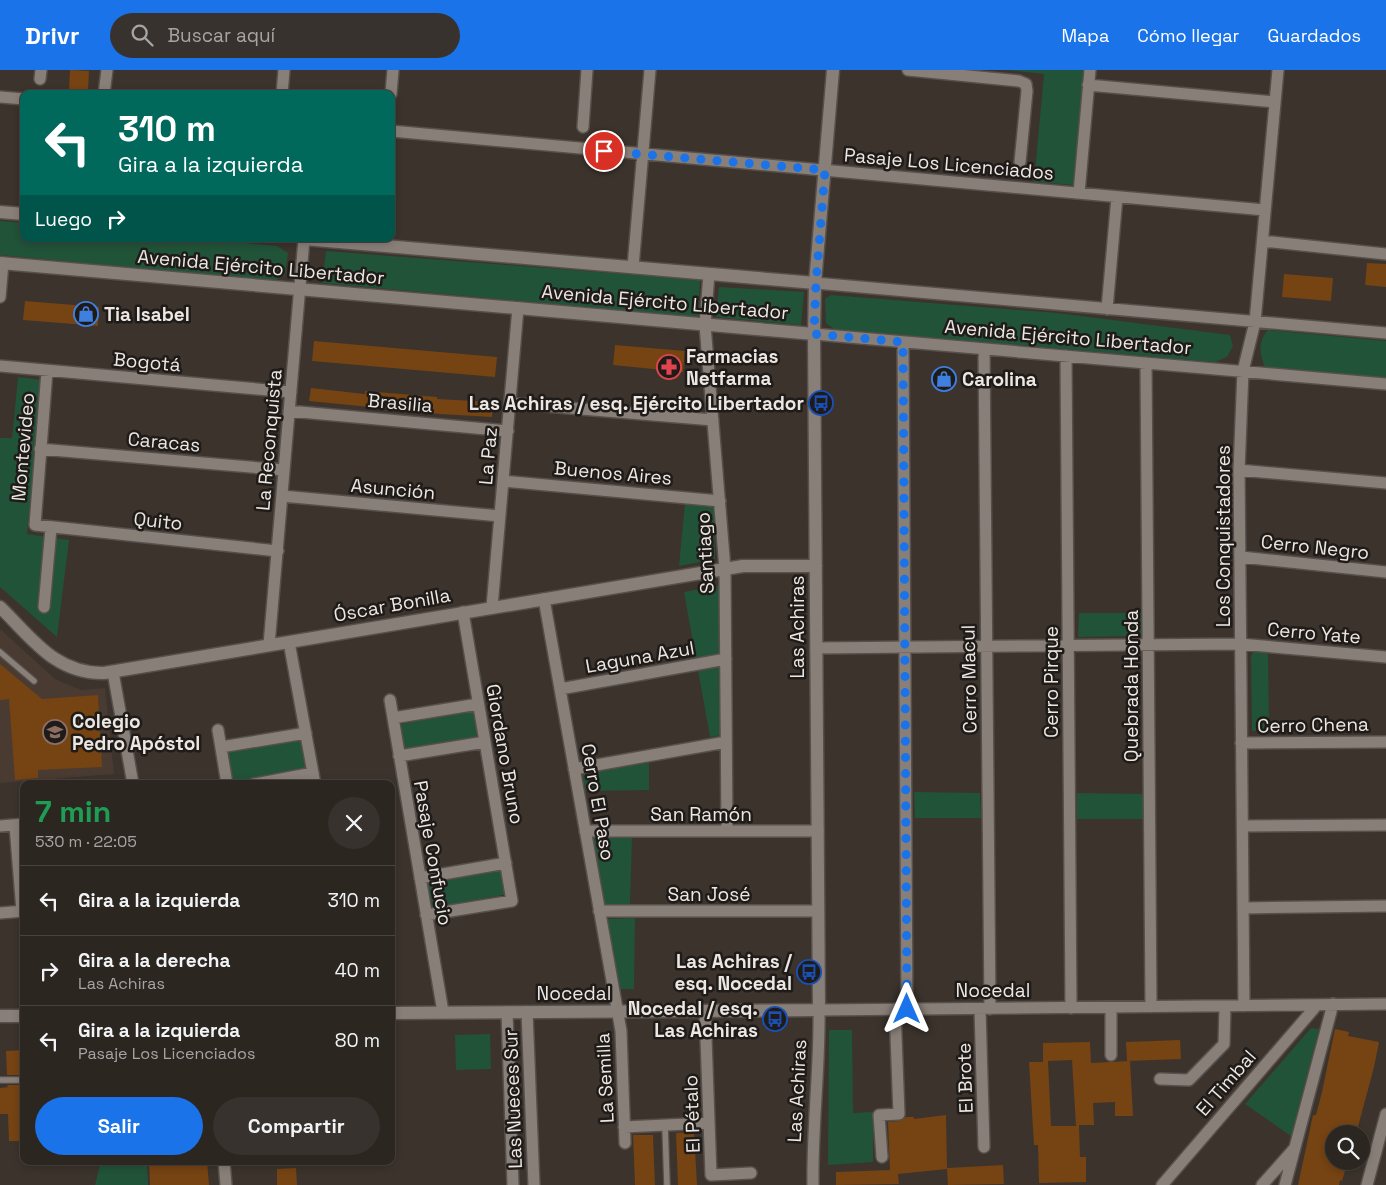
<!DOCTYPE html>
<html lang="es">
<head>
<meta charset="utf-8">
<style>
  body { margin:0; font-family:"Space Grotesk",sans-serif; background:#38322e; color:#f1f3f6; height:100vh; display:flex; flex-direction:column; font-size:19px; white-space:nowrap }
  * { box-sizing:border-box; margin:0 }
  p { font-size:16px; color:#a6a5a5 }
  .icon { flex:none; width:28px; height:28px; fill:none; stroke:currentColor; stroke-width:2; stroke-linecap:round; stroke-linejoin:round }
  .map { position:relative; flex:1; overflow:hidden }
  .panel { position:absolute; left:20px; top:710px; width:375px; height:385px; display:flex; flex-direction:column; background:#2c2621; border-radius:10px; box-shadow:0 2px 8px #0003,0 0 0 1px #48433f }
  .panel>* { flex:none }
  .banner { position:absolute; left:20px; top:20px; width:375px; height:152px; border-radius:10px; box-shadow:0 2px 8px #0003,0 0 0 1px #48433f; background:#00695c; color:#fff; overflow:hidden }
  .buttons { position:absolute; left:1325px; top:1055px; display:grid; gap:10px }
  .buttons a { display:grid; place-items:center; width:45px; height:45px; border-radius:50%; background:#2c2621; box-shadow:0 2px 8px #0003,0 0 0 1px #48433f; font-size:25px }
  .pin { position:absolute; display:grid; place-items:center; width:42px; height:42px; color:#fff; margin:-21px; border:2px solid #fff; border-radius:50%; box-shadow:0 1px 5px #0007 }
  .me { position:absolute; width:55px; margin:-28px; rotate:0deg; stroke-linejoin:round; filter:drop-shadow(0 0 4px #0008) }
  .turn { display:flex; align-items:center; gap:18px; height:105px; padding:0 15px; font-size:22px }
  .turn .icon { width:65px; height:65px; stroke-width:2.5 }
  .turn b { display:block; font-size:35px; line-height:42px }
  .then { display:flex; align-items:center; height:48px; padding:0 15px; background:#0003; gap:10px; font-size:19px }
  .round { display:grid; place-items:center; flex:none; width:52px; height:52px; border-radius:26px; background:#38322e }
  .summary { display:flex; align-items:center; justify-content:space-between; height:85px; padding:0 15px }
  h1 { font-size:30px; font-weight:800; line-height:38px; color:#1e9e55 }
  .button { display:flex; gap:10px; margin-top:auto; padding:10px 15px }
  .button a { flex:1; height:58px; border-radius:30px; background:#1a73e8; color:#fff; font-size:20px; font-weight:800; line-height:58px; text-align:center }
  .button a+a { background:#38322e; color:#f1f3f6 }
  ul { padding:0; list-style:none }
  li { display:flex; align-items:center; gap:15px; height:70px; padding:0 15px; border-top:1px solid #48433f }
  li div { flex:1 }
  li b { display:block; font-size:19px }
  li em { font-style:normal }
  header { display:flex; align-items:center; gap:30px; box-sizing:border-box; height:70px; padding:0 25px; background:#1a73e8; color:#fff }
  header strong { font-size:24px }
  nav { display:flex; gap:28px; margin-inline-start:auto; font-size:18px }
  .search { width:350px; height:45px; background:#38322e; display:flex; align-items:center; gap:12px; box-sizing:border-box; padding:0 18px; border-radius:28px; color:#a6a5a5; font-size:19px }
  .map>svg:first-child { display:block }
  .built { fill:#493b31 }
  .green { fill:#215339 }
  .building { fill:#764313; fill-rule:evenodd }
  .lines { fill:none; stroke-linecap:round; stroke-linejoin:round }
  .lane-casing { stroke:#574f4b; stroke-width:8 }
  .street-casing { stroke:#574f4b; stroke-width:14 }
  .secondary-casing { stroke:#574f4b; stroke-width:15 }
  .lane { stroke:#887f78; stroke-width:5.5 }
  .street { stroke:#887f78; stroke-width:11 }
  .secondary { stroke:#887f78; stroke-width:12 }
  .route { stroke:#1a73e8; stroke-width:9; stroke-dasharray:0 16.2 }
  .labels { text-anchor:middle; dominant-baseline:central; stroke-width:5; stroke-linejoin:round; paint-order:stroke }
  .street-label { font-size:19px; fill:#ede7e3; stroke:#1f1b18 }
  .poi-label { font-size:19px; font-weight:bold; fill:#ede7e3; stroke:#1f1b18; text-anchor:start }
</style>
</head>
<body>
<header>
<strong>Drivr</strong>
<div class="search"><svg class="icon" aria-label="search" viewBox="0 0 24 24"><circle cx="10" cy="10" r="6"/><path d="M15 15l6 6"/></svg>Buscar aquí</div>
<nav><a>Mapa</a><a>Cómo llegar</a><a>Guardados</a></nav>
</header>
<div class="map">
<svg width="1386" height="1115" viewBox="0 0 1386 1115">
  <rect width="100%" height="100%" fill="#3b332c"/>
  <path class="built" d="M0,559L55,609L81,620L105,618L114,704L0,713Z"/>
  <path class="green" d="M1086,0L1075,115L1034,112L1044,4L1007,0Z
    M0,151L24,153V169H199L277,176L288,183L285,205L274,211L0,185Z
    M326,181L700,210L698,247L322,213Z
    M719,217L804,222L801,255L716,247Z
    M831,225L1057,243L1230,265L1233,276L1227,287L1215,292L834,259L826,253L825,229Z
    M1268,260L1386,271V308L1265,298C1260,284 1257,272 1268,260Z
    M18,307L42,310L27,464L69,470L57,567L0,517V368H12Z
    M685,433L714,435L715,489L679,496Z
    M721,515L722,665L710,667L684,522Z
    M1079,543H1144L1146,560L1140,566L1078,567Z
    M1254,582L1268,584L1269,660L1252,661L1251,585Z
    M471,641L474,643L479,663L474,669L406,680L403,677L400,657L402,654Z
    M301,667L306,699L232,713L225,681Z
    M649,693V720L586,721L582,703Z
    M914,722L980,723L981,748H915Z
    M1077,723L1143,724L1144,749H1077Z
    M593,767H632L630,834L605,835Z
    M502,800L508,824L432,838L428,813Z
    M635,848L634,919H617L607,849Z
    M1311,958L1319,959L1291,1066L1245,1034Z
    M829,960H852L853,1043L873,1042V1092L828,1095Z
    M490,964L491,999L456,1000L455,965Z
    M147,1091L148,1115H95L100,1095Z"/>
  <path class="building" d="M70,0L89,1L88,21L69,20Z
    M1367,193L1386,194V217L1365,215Z
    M1284,204L1333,208L1331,231L1282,227Z
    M25,231L99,237L98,256L23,250Z
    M314,271L497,287L495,307L312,291Z
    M615,275L685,281L683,302L613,295Z
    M950,303L951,315H938L937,304Z
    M311,318L365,324V321L437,327V329L493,332L492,347L440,344L309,331Z
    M0,594L42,629L98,625L102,697L38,700V708L15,710L9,629L0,630Z
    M1335,959L1349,962L1348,966L1379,972L1374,997L1356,1064H1334V1091L1347,1094L1342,1111L1340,1110L1339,1115H1298L1313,1045H1316L1322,1022Z
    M1180,970L1181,989L1127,991L1126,972Z
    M1090,972L1091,993L1130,991L1133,1046H1115V1032L1093,1033L1094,1055H1079L1080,1087H1086V1112L1039,1113L1038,1075H1034L1029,992H1043V973ZM1072,990L1076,1056H1051L1048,991Z
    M24,980V1005H7L6,981Z
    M7,1015H24V1071H9L8,1044H0V1018L8,1017Z
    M946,1045L947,1098L1003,1095L1004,1114L948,1115L947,1099L898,1104L899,1114L836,1115V1102L890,1100L888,1052L900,1051L906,1047H914V1049Z
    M694,1062L697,1115H678L676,1063Z
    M633,1065H653L655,1115H635Z
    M149,1091H207L209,1115H150Z
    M296,1098L297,1115H277V1099Z"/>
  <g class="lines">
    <defs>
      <path id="lane" d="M0,582L34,611
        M0,1010H24
        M665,1055L667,1115"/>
      <path id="street" d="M908,0L1019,11L1026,14L1027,21L1020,92
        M40,9L41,0
        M1088,15L1275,32
        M104,24L107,0
        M282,24L284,0
        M391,24L393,0
        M0,27L24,29
        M583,57L587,0
        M391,61L1265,140
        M1079,123L1090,0
        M1263,171L1386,184
        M633,197L650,0
        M709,204L705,255L725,499L727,761
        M815,213L1386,263
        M0,227L3,193
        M1107,239L1117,127
        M814,264L1386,314
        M903,272L907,939
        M984,279L990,939
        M1066,286L1071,938
        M1146,293L1151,937
        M0,296L291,322
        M47,301L35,455L278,481
        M510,333L713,350
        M289,341L508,361
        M40,379L284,400
        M1239,400L1386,413
        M503,411L720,431
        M282,426L500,446
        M1241,487L1386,502
        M544,529L621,961L625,1073
        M44,537L51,458
        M492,537L518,238
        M289,572L315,714
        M269,575L304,169
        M816,578L1240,574L1386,587
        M113,602L133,714
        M560,619L726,589
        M390,630L443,942
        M393,648L478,634
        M218,660L227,714
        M1241,673L1386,672
        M221,677L306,663
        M399,686L485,672
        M574,699L726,672
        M254,714L313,703
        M15,755L22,841
        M0,756L24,754
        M1243,756L1386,755
        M585,761H818
        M420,808L506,793
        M1243,838L1386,836
        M599,841H818
        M0,843L24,841
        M426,845L512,831L463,542
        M1244,936L1239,400L1243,301L1255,252L1278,0
        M1111,938V985
        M980,939L984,1077
        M705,941L711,1105L751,1103
        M507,942L513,1115
        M527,942L534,1115
        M1160,1009L1189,1010L1224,974L1225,936
        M624,1057L709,1053
        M882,1087L879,1045L899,1044L895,939
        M224,1091L226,1115
        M813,1115C812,1056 820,998 819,940L1386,934
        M1162,1115L1317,935
        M1262,1115L1294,1079
        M1285,1115L1333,934
        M1367,1115L1386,1044"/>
      <path id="secondary" d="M0,142L24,144
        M304,169L815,213
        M0,193L814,264
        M0,537C32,568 55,604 104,603L725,499L743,496H816
        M391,943L819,940L814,264L815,213L833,0
        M0,946H24"/>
    </defs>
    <use href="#lane" class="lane-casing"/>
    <use href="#street" class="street-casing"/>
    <use href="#secondary" class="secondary-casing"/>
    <use href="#lane" class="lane"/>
    <use href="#street" class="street"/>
    <use href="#secondary" class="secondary"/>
  </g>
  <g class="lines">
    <path class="route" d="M604,81L825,100L816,213L814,264L903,272L907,939"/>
  </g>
  <defs>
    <symbol id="shop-ring" viewBox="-11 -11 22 22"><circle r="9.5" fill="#1f1b18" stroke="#3f7fe0" stroke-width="1.5"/><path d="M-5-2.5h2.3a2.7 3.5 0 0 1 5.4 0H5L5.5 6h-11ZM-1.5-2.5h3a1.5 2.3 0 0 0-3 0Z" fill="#3f7fe0"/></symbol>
    <symbol id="pharmacy-ring" viewBox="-11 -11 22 22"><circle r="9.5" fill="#1f1b18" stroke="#e0444e" stroke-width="1.5"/><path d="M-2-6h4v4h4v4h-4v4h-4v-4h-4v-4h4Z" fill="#e0444e"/></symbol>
    <symbol id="bus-ring" viewBox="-11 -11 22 22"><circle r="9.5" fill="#1f1b18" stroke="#1a4fb4" stroke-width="1.5"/><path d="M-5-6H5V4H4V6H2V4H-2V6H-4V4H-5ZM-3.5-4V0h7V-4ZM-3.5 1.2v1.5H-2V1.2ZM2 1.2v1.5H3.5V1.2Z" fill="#1a4fb4"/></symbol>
    <symbol id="school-ring" viewBox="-11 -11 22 22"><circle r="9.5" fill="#1f1b18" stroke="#8d6e63" stroke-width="1.5"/><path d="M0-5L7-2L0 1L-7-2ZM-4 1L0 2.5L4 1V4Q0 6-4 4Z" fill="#8d6e63"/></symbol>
  </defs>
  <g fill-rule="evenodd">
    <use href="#shop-ring" x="72" y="230" width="28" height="28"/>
    <use href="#pharmacy-ring" x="655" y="283" width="28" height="28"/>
    <use href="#shop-ring" x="930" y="295" width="28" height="28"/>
    <use href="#bus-ring" x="807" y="319" width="28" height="28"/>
    <use href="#school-ring" x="41" y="648" width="28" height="28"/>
    <use href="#bus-ring" x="795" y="888" width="28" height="28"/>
    <use href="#bus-ring" x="761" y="935" width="28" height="28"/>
  </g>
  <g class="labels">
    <g class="street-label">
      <text transform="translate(949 94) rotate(5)">Pasaje Los Licenciados</text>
      <text transform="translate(261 197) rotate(5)">Avenida Ejército Libertador</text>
      <text transform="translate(665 232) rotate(5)">Avenida Ejército Libertador</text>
      <text transform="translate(1068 267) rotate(5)">Avenida Ejército Libertador</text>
      <text transform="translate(147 292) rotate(5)">Bogotá</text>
      <text transform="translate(400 333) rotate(5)">Brasilia</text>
      <text transform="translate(269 370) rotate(-85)">La Reconquista</text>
      <text transform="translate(164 372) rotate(5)">Caracas</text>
      <text transform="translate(23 377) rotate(-85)">Montevideo</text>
      <text transform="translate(488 386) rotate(-85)">La Paz</text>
      <text transform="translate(613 403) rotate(5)">Buenos Aires</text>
      <text transform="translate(393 419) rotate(5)">Asunción</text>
      <text transform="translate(158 451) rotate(6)">Quito</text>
      <text transform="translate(1223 466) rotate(-90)">Los Conquistadores</text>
      <text transform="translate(1315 477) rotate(6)">Cerro Negro</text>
      <text transform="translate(705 483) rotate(-93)">Santiago</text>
      <text transform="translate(392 535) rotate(-10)">Óscar Bonilla</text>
      <text transform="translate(797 557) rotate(-90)">Las Achiras</text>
      <text transform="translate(1314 563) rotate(5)">Cerro Yate</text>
      <text transform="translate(640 587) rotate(-10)">Laguna Azul</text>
      <text transform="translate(969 609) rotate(-91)">Cerro Macul</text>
      <text transform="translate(1051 612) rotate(-90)">Cerro Pirque</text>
      <text transform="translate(1131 616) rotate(-90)">Quebrada Honda</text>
      <text transform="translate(1313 655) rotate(-1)">Cerro Chena</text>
      <text transform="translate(505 684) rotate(80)">Giordano Bruno</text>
      <text transform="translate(598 732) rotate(80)">Cerro El Paso</text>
      <text x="701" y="744">San Ramón</text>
      <text transform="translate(433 783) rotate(80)">Pasaje Confucio</text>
      <text x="709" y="824">San José</text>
      <text x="993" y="920">Nocedal</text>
      <text x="574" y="923">Nocedal</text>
      <text transform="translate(605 1008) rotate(-93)">La Semilla</text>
      <text transform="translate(965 1008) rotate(-92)">El Brote</text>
      <text transform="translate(1226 1013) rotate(-49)">El Timbal</text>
      <text transform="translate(797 1021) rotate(-87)">Las Achiras</text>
      <text transform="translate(513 1029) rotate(-92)">Las Nueces Sur</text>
      <text transform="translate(692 1044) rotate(-92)">El Pétalo</text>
    </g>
    <g class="poi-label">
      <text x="104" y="244">Tia Isabel</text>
      <text x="686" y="286">Farmacias<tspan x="686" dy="22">Netfarma</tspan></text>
      <text x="962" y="309">Carolina</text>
      <text x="804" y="333" text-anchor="end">Las Achiras / esq. Ejército Libertador</text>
      <text x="72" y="651">Colegio<tspan x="72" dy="22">Pedro Apóstol</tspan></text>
      <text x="792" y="891" text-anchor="end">Las Achiras /<tspan x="792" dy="22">esq. Nocedal</tspan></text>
      <text x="758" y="938" text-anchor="end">Nocedal / esq.<tspan x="758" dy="22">Las Achiras</tspan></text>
    </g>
  </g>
</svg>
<div class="buttons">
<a><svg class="icon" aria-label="search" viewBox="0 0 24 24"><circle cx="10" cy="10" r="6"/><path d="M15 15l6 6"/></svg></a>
</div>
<div class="pin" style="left:604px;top:81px;background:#d93025"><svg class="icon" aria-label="arrive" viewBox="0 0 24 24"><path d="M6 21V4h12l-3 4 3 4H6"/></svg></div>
<svg class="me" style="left:907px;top:939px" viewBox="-20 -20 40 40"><path d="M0-17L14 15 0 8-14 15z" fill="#1a73e8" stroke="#fff" stroke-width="4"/></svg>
<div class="banner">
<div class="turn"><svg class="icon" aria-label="left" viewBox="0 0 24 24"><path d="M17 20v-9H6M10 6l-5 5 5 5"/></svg><div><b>310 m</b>Gira a la izquierda</div></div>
<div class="then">Luego<svg class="icon" aria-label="right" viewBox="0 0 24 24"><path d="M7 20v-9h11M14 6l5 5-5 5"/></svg></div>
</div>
<section class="panel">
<div class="summary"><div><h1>7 min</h1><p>530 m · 22:05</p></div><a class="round"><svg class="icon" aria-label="close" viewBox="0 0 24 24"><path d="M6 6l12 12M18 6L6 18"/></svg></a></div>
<ul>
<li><svg class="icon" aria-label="left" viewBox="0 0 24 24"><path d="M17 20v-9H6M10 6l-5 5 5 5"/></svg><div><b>Gira a la izquierda</b></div><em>310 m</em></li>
<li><svg class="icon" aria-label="right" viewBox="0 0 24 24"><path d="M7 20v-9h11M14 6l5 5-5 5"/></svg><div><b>Gira a la derecha</b><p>Las Achiras</p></div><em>40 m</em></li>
<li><svg class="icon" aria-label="left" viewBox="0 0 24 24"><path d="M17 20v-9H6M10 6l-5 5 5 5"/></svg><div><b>Gira a la izquierda</b><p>Pasaje Los Licenciados</p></div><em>80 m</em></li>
</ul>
<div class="button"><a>Salir</a><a>Compartir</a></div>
</section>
</div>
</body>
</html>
